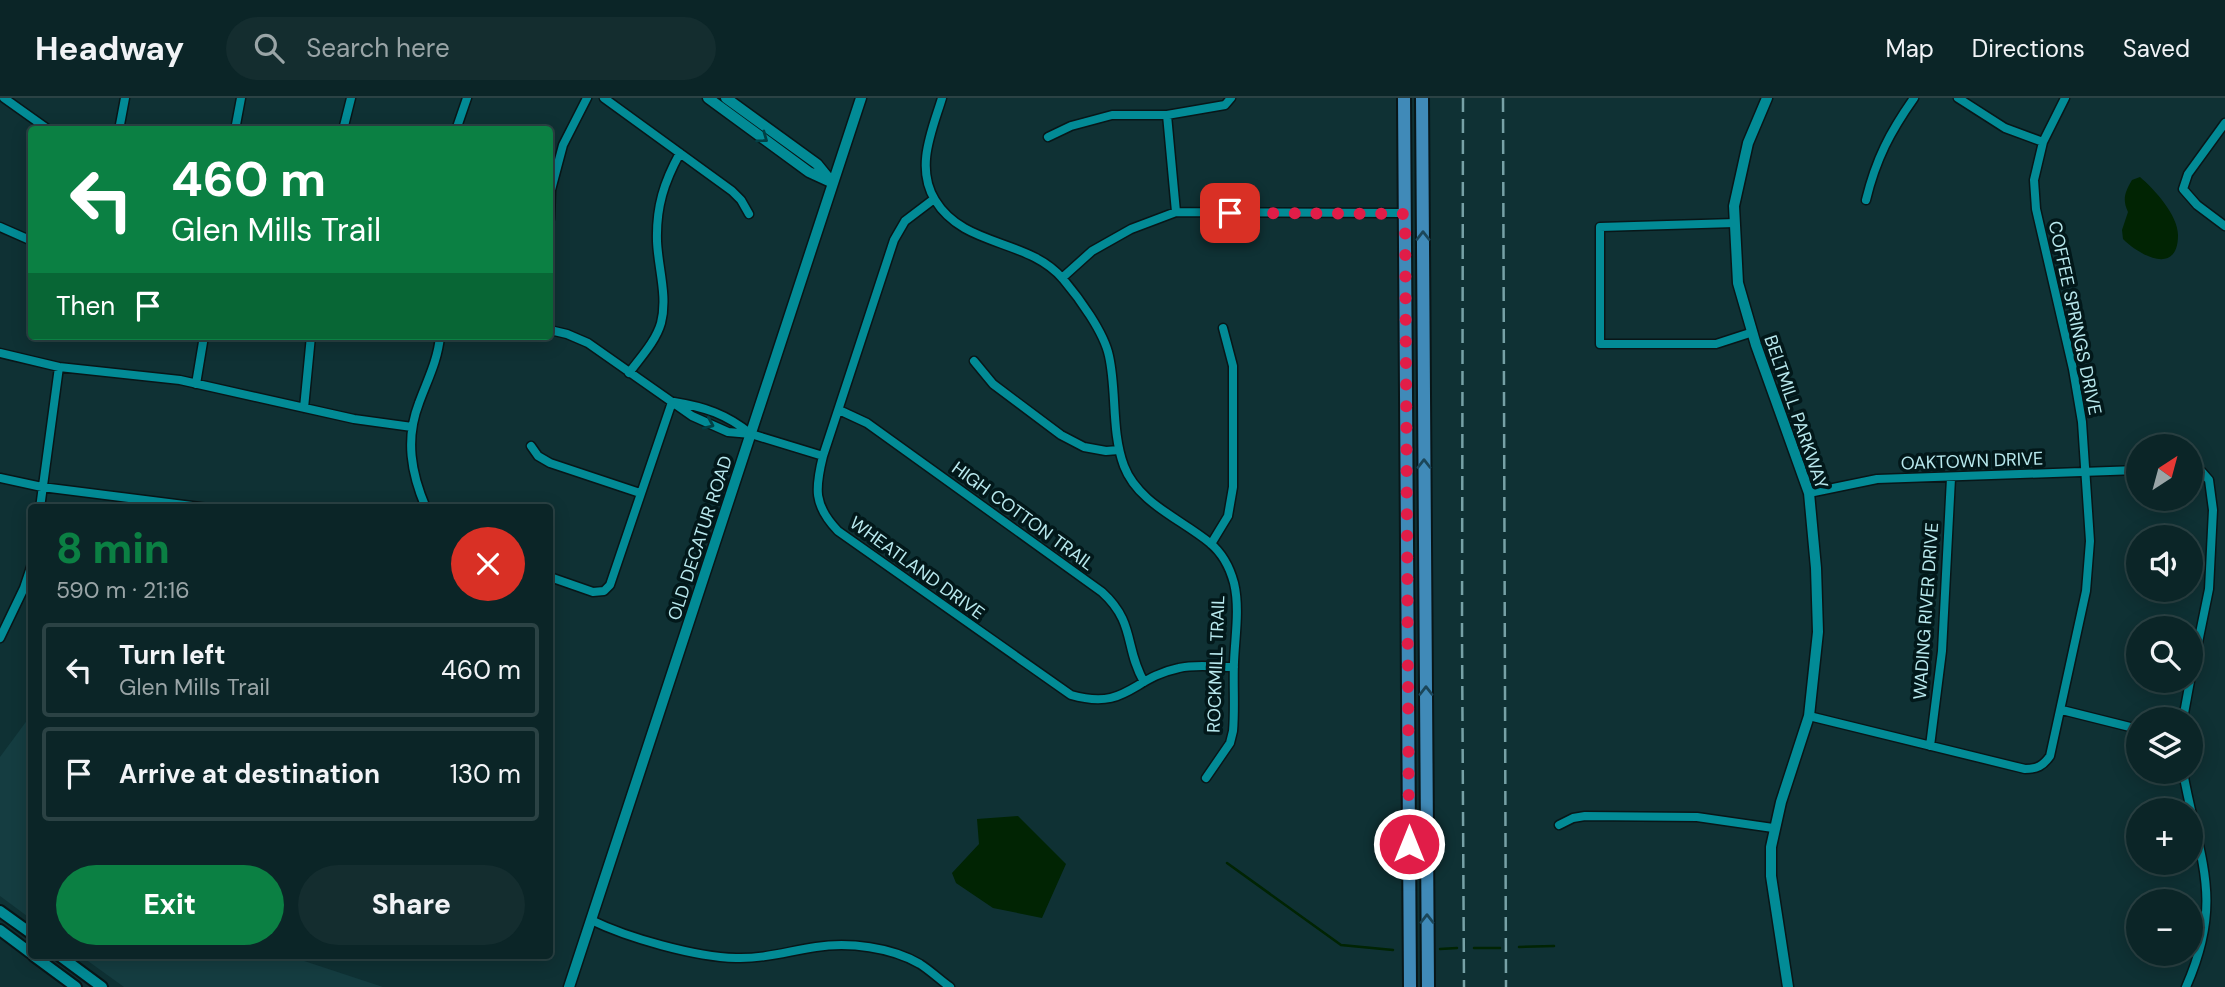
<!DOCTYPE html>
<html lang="en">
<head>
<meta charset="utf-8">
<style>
  body { margin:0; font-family:"DM Sans",sans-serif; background:#142d2f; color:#f1f3f6; height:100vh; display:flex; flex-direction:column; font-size:26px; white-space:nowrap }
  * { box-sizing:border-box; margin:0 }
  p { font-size:23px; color:#9aa5a7 }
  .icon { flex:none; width:38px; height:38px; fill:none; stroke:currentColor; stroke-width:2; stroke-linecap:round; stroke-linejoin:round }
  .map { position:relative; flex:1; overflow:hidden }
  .sheet { position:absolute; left:28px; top:406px; width:525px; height:455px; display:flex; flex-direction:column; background:#0b2527; border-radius:7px; box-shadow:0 4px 18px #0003,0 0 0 2px #2b4244 }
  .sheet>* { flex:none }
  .top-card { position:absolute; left:28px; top:28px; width:525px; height:214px; border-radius:7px; box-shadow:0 4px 18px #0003,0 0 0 2px #2b4244; background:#0b8043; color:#fff; overflow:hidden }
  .needle { width:46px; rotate:36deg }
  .controls { position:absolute; left:2126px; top:336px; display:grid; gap:14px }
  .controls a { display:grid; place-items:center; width:77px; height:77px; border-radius:50%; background:#0b2527; box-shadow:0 4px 18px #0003,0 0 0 2px #2b4244; font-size:35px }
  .pin { position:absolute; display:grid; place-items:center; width:60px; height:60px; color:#fff; margin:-30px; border-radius:14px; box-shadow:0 4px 10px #0006 }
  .me { position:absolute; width:77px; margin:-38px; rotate:0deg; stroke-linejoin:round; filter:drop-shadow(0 0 5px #0008) }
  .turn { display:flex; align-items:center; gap:24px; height:147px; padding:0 28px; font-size:32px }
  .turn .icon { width:91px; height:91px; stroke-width:2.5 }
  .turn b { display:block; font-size:49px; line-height:60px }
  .then { display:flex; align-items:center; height:66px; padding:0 28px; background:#0003; gap:14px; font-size:26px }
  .round { display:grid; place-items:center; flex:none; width:74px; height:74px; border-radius:37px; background:#142d2f }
  .overview { display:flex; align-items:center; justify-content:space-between; height:119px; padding:0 28px }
  h1 { font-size:42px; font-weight:800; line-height:52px; color:#0b8043 }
  .primary-button { display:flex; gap:14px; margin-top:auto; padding:14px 28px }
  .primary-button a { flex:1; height:80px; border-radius:42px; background:#0b8043; color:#fff; font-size:28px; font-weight:800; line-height:80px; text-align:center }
  .primary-button a+a { background:#142d2f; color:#f1f3f6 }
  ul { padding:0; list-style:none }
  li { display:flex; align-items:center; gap:21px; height:94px; margin:0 14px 10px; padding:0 14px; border:4px solid #2b4244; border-radius:7px }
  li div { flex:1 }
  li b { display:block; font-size:26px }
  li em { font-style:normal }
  header { display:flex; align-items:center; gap:42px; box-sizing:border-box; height:98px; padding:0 35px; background:#0b2527; border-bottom:2px solid #2b4244 }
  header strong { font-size:33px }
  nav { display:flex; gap:38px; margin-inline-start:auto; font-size:24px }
  .search { width:490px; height:63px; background:#142d2f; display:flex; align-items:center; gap:18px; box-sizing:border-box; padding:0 24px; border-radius:38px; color:#9aa5a7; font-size:26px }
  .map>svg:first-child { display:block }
  .built { fill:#153d41 }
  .water { fill:#012403 }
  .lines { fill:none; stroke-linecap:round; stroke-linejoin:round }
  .stream { stroke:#012403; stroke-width:2.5 }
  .minor-casing { stroke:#081618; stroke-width:11 }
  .tertiary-casing { stroke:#081618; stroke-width:13 }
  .secondary-casing { stroke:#081618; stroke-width:14 }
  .primary-casing { stroke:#081618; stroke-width:16 }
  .minor { stroke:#028b96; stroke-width:8 }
  .tertiary { stroke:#028b96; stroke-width:10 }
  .secondary { stroke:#028b96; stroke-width:10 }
  .primary { stroke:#408ab8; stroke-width:12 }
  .rail { stroke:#77a1a6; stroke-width:2.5; stroke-dasharray:14 7; stroke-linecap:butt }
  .oneway { stroke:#024045 }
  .oneway2 { stroke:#1b4659 }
  .route { stroke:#e11d48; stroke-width:12; stroke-dasharray:0 21.6 }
  .labels { text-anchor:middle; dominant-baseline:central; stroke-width:7; stroke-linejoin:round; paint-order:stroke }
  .street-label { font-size:18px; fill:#b9e9ee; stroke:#02181a }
</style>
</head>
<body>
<header>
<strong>Headway</strong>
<div class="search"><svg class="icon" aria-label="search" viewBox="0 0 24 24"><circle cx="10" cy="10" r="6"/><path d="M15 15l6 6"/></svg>Search here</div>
<nav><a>Map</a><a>Directions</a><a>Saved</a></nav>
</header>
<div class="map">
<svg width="2225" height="889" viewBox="0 0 2225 889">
  <rect width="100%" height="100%" fill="#0f3134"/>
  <path class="built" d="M31,617V821L0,798V659Z
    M81,858H289L383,889H124Z"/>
  <path class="water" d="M2140,79C2154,91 2178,117 2178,137C2178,178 2140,158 2123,141L2122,132L2128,114C2122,101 2125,94 2132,82Z
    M1018,718L1066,766L1042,820L993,810L956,785L952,775L979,746L977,721Z"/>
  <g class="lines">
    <path class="stream" d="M1227,765L1341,847L1393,852
      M1519,849L1554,848
      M1474,850H1500
      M1440,851L1457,850"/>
    <defs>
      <path id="minor" d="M4,0L49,32
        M604,0L732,93L741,102L749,116
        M942,0C932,33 915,69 935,102C964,150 1028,140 1063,181C1079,200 1104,234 1109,258C1117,294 1111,333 1124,368C1138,405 1181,421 1210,445C1222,455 1230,470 1234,485C1240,510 1235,539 1234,564C1233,587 1235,611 1233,633L1230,645L1206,680
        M1958,0L2005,30L2043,44
        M1167,17L1176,114
        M2225,25L2188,76L2183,91L2197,107L2225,128
        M119,32L125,0
        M235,32L241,0
        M343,32L351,0
        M456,32L467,0
        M1048,39L1071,28L1112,17H1167L1225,7L1231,0
        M934,101L905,123L894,142L823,358C815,390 813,407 838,433L1071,597C1127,613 1131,580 1179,570C1196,566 1216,569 1234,569
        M1866,102C1876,61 1890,34 1914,0
        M550,121L551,92L563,47L587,0
        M1735,125L1600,129V246H1716L1753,234
        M0,129L32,143
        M1062,180L1092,153L1131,131L1176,114L1405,115
        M550,232L567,236L588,245L692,318L728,334L751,336L823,358
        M0,255L59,269L180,282L354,321L412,329
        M974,263L993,286L1061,337L1084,349L1106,353L1119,352
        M629,275C640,260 656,243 661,225C668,198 658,170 657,143C656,109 664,84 680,55
        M196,286L204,238
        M674,304C705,309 726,316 751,336
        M304,310L311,238
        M839,312L867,325L1102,494C1136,525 1124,549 1144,584
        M531,348L538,358L550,365L640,395
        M2191,369L2202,374L2209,382L2213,412L2209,491L2191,579
        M0,380L42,389L208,410
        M1809,395L1877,381L2138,372
        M40,410L59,269
        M426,410C411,375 405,341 419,305C427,283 438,262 440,238
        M1211,446L1228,418L1233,389V268L1223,230
        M550,479L593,494L604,493L610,487L672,304
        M0,540L24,490L32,466
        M2062,612L2138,631
        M1809,618L2025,671C2037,671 2043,668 2050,658L2086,493L2090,443L2082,324L2073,271L2036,111L2034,82L2043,44L2065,0
        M2183,621L2190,583
        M1930,648L1942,553L1951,380
        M2183,674C2199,762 2225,801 2186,889
        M1559,727L1573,720L1585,718L1697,719L1773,730
        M591,822C628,840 695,859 736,860C763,861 789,853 816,849C849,844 891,849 920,866C931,873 940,882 950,889"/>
      <path id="tertiary" d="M708,0L809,74L833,85
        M726,0L817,66L830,82
        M1767,0L1748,45L1734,108L1738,185L1756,247L1809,395L1816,470L1818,534L1809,618L1781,704L1771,749V778L1788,889
        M569,889L861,0"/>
      <path id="secondary" d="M0,813L32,836
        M0,832L32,856
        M34,858L76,889
        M60,858L102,889"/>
      <path id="primary" d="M1404,0L1410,889
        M1422,0L1428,889"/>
    </defs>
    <use href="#minor" class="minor-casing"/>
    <use href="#tertiary" class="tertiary-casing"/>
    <use href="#secondary" class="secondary-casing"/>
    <use href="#primary" class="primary-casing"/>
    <use href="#minor" class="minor"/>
    <use href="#tertiary" class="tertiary"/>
    <use href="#secondary" class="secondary"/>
    <use href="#primary" class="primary"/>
    <path class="rail" d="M1463,0L1462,535L1464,889
      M1503,0L1506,889"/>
  </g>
  <defs><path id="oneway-chevron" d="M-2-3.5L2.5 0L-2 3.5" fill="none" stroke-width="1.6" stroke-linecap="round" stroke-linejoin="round" transform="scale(1.75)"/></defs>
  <g class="oneway">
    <use href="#oneway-chevron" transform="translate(763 40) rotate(36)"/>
    <use href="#oneway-chevron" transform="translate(709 326) rotate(24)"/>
  </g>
  <g class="oneway2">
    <use href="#oneway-chevron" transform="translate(1423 138) rotate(-90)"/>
    <use href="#oneway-chevron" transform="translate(1424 366) rotate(-90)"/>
    <use href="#oneway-chevron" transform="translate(1426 593) rotate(-90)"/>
    <use href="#oneway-chevron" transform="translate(1427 821) rotate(-90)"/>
  </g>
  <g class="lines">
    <path class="route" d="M1230,115L1405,116L1409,746"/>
  </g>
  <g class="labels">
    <g class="street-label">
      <text transform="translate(2075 220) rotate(78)">COFFEE SPRINGS DRIVE</text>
      <text transform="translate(1796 314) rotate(71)">BELTMILL PARKWAY</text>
      <text transform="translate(1972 363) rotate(-2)">OAKTOWN DRIVE</text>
      <text transform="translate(1023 418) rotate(36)">HIGH COTTON TRAIL</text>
      <text transform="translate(700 440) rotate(-72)">OLD DECATUR ROAD</text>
      <text transform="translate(917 470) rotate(36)">WHEATLAND DRIVE</text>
      <text transform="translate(1926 513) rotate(-86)">WADING RIVER DRIVE</text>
      <text transform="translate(1216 566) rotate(-88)">ROCKMILL TRAIL</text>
    </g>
  </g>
</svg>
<div class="controls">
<a><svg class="needle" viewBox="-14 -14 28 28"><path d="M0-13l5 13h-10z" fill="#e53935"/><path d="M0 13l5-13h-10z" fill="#9aa5a7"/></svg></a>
<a><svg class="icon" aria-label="sound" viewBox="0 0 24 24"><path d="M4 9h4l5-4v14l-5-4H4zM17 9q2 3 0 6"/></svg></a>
<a><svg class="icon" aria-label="search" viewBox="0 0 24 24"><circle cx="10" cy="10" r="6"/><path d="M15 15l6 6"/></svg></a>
<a><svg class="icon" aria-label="layers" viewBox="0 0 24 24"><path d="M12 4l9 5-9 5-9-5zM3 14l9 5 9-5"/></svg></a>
<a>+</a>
<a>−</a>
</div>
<div class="pin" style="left:1230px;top:115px;background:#d93025"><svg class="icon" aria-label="arrive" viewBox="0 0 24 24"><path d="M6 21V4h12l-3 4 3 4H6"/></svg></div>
<svg class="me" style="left:1409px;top:746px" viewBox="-20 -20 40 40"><circle r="17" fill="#e11d48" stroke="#fff" stroke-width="3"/><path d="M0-11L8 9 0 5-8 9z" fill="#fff"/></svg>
<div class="top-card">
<div class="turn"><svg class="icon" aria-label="left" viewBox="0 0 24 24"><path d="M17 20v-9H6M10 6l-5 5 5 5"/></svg><div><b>460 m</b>Glen Mills Trail</div></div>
<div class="then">Then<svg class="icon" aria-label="arrive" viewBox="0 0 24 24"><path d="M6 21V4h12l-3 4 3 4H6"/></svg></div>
</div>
<section class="sheet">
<div class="overview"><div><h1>8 min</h1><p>590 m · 21:16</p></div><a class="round" style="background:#d93025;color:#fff"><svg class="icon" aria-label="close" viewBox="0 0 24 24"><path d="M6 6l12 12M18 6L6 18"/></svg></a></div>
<ul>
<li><svg class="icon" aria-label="left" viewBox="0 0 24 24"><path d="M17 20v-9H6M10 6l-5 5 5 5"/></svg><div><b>Turn left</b><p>Glen Mills Trail</p></div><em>460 m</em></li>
<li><svg class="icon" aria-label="arrive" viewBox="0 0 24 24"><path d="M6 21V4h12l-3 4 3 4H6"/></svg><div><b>Arrive at destination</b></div><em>130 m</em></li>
</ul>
<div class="primary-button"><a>Exit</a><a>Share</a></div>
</section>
</div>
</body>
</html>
